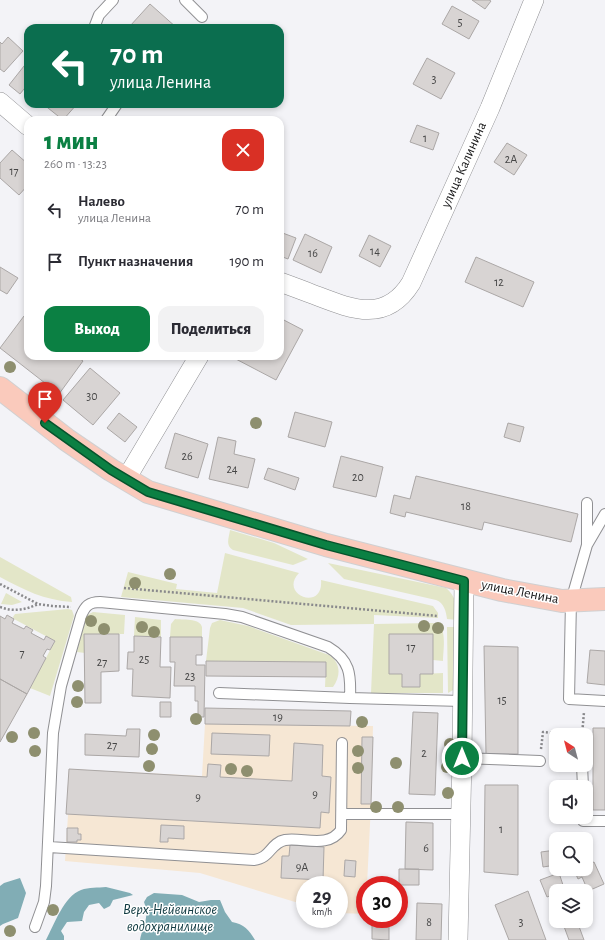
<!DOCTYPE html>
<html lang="ru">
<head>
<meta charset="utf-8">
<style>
  body { margin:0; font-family:"Alegreya Sans",sans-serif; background:#f2f2f3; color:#2b2b33; height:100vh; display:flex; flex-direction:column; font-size:15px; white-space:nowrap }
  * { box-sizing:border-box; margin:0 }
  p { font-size:13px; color:#7c7c81 }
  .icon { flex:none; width:22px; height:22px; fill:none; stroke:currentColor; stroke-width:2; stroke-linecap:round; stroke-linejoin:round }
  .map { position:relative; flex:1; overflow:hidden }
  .side { position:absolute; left:24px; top:116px; width:260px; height:244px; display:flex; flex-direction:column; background:#fff; border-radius:12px; box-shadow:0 2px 6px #0003 }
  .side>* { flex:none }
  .guide { position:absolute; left:24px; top:24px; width:260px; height:84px; border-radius:12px; box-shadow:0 2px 6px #0003; background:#0b6e4f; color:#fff; overflow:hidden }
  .needle { width:26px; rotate:324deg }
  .tools { position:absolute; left:549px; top:728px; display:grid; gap:8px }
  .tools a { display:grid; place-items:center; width:44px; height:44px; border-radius:8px; background:#fff; box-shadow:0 2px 6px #0003; font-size:20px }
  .speed { position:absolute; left:296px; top:876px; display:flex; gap:8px; font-size:20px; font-weight:700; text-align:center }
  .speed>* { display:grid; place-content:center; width:52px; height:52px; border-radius:50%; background:#fff; box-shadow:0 2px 6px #0003; line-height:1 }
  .speed small { font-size:10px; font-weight:400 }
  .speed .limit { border:6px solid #d22; background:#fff; color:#111 }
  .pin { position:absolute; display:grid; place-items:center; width:34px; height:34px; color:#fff; margin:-41px -17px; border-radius:50% 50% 50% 0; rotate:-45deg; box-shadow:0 0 4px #0007 }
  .pin .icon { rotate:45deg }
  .me { position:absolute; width:44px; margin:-22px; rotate:0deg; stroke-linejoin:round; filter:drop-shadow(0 0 3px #0008) }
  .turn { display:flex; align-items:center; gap:14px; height:84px; padding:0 20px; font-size:18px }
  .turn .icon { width:52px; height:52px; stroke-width:2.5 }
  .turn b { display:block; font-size:28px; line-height:34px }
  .round { display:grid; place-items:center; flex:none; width:42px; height:42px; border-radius:12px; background:#f2f2f3 }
  .overview { display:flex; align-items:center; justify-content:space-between; height:68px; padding:0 20px }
  h1 { font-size:24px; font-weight:800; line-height:30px; color:#0b8043 }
  .button { display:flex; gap:8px; margin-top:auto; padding:8px 20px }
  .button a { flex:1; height:46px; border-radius:12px; background:#0b8043; color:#fff; font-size:16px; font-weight:800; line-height:46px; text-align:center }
  .button a+a { background:#f2f2f3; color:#2b2b33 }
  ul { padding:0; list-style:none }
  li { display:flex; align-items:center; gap:12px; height:52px; padding:0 20px }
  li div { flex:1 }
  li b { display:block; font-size:15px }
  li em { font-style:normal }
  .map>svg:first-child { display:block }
  .industrial { fill:#f6e7d4 }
  .green { fill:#e3e6c8 }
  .water { fill:#81adb5 }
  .building { fill:#d8d4d3; stroke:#aba7a6 }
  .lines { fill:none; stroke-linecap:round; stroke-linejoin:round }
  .lane-casing { stroke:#909093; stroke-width:12 }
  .street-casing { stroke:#909093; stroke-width:20 }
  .primary-casing { stroke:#d0d0d1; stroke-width:24 }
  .path { stroke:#89898c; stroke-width:2.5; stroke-dasharray:2 2; stroke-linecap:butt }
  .lane { stroke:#fff; stroke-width:10 }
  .street { stroke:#fff; stroke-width:19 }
  .primary { stroke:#facabc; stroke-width:22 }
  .tree { fill:#8e8f6f }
  .route-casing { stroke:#07532c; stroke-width:10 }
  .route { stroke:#0b8043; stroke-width:7 }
  .labels { text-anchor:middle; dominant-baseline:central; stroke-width:3; stroke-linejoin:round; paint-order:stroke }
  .number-label { font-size:12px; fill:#464646 }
  .street-label { font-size:14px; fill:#161617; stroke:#fff }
  .water-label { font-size:15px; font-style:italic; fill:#0f3940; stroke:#fff }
</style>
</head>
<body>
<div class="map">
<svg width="605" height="940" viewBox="0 0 605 940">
  <rect width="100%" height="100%" fill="#f3f3f7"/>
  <path class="industrial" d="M205,724L373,726L371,804L367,885H365V914L339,913V885H305V905L200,873L65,861L68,815L66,814L69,769L202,776Z"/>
  <path class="green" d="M230,530L274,543L308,559L293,565L233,550C225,545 229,538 230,530Z
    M225,553L299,573C278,595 324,612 321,580L433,606L438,613V618L374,615V624L432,623C433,623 438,624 438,624C447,629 443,652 443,661L433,660L432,634H389V674H402L420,686V674L443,673V693H371L374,624L291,625L243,608L121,597L128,572L177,584L176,589L217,593Z
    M0,557L71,597L72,602C44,600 24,590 0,577Z
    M328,563L446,588C457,597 456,607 457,620L447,619C446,611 444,603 436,600L344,579Z
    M6,593L22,602L12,605L1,604Z
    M68,609L72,610L74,616L50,696L30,688L55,641L14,619L13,617L15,614Z
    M93,612L125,615L124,634H85V653L77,652L85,619L87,615Z
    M135,617L161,620V637L134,636Z
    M175,619C182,620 200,618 202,627C202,630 202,634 202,637H170L171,624Z
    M220,620L248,626L329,655C341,663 341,676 333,687H325L326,663L206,661L210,628L212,623Z
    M447,627H457L455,689L448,693Z"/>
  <path class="water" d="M20,878L26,893L18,918L3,924L0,926V886L4,883Z
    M106,887L130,893L133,895L113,900L110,906L104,909L99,903L89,905L84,912L82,921L67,922L61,931L64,936V940H46C54,925 64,896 81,890C89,887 98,888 106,887Z
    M154,893L182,895L199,902L211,900H220L225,912L232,922C244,924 249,930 255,940H140C143,925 150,918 144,902L147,897Z"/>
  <path class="building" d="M472,0H489L491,1L485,9Z
    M150,4L177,28H132L130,26Z
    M452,6L479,21L469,39L442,24Z
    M8,37L23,51L4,72L0,69V42L2,44Z
    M427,58L455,73L441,99L413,84Z
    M28,61V84L20,94L9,85Z
    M43,104H77L63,120Z
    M417,125L439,133L433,150L410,142Z
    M507,143L527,155L514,175L494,162Z
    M12,150L28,164V185L19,195L0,178V163Z
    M280,232L296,238L288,259L280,256Z
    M305,234L332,247L321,273L293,260Z
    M369,235L391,246L380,267L359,256Z
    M476,257L534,282L523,307L465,282Z
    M0,267L18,278L7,294L0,290Z
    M24,316L28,319V356H76L83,361L59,394L0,348Z
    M280,318L303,330L276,380L232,357L280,356Z
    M90,368L120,393L93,425L63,400Z
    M295,412L332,422L325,447L288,437Z
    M119,413L137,427L125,442L107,428Z
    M508,423L524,427L520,442L504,437Z
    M175,433L208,444L198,478L165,468Z
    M218,437L236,441L234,454L255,459L248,488L209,479Z
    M341,456L383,467L376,497L333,487Z
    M268,468L299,478L295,490L264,479Z
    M416,476L578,514L571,542L484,522L482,530L406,512L405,517L390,513L394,495L410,499Z
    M7,615L14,619L12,623L24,629L26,626L33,630L31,633L44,640L46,636L55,641L50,650L47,649L43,656L46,658L27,694L0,679V616L5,619Z
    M84,634H119V671L101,672V703H85Z
    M389,634H433V674H420V687H402V674H389Z
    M134,636L161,637L160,667H171L170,698L132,696L133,669H127L128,652H134Z
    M170,637H202V655H196V665H205L204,717H198V701H195V686H174L175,662H170Z
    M484,646L518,647V754H486Z
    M590,650L605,651V685L587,683Z
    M206,661L326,662V677L206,676Z
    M0,679L27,694L0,742Z
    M160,702H171V717H160Z
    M205,708L351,711L350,726L205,724Z
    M413,712L438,713L435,795L409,794Z
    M593,728H605V810H593Z
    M127,729H140L139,757L85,755V734L126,736Z
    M212,733L270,735L269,756L211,754Z
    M362,737H373L371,804H361Z
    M294,743L323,745L322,776L331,777L329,813L321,812L320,828L66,814L69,769L207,777L208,764L221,765L220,777L292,781Z
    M485,785H518V875L484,872Z
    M406,822L433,823V870L405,869Z
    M161,825L184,826V839L168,838V842H160Z
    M67,828H78V834H81V840H77V842H67Z
    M290,845L324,847L323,880L281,878L282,856H289Z
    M556,850V865L543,867L541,852Z
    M345,860L356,861L355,877L344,876Z
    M594,862L604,884L588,891L582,877L578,879L574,870L586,869V865Z
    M399,869H419V885H399Z
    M559,873L565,891H556V904L552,895L547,897L540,880Z
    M528,891L546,940H509L495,905Z
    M417,903L442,904L441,940H416Z
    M372,919H389V940L372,939Z
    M562,921H577L584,940H569Z"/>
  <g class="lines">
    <defs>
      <path id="lane" d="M185,0L202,17
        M94,28L99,15L113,0
        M106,120L117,104
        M605,514L587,545L571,601L569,699L605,701
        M587,545V503
        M219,693L350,698
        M462,758L540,761
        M582,765L583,787
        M342,814H461
        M583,817V821H605
        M49,847L254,860C271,858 270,843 285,840C303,837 328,849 341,830L342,743
        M35,927L44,902L46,886L53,733L61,686L81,616C85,606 89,602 100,602L225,614L242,617L328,647C350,660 351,674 350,698L462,701"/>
      <path id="street" d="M0,102L28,126
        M280,282C291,286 302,290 312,294C349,308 385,325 411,283L490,108L534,0
        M126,479L199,356
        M458,940L462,758L464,581"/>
      <path id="primary" d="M0,388L67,440L111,470L148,492L326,545L502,590L562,601L605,599"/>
    </defs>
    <use href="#lane" class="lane-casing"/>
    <use href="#street" class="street-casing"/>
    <use href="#primary" class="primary-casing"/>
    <path class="path" d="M0,584L38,604L52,606L71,607
      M124,588L438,616
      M0,607C13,612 26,610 38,604
      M582,735L584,712
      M541,749L543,732L567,735"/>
    <use href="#lane" class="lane"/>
    <use href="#street" class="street"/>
    <use href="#primary" class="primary"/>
  </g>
  <g class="tree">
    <circle cx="10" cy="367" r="6"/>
    <circle cx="256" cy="423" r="6"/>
    <circle cx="170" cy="574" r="6"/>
    <circle cx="135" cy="583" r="6"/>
    <circle cx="91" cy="621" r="6"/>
    <circle cx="424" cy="626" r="6"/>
    <circle cx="142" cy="627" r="6"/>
    <circle cx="438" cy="628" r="6"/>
    <circle cx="104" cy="629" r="6"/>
    <circle cx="154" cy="632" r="6"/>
    <circle cx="78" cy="686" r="6"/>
    <circle cx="77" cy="702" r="6"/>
    <circle cx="196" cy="719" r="6"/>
    <circle cx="362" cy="722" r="6"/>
    <circle cx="34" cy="733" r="6"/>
    <circle cx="154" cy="735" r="6"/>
    <circle cx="12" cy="737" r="6"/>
    <circle cx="450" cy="744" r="6"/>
    <circle cx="152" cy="749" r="6"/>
    <circle cx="35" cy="751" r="6"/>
    <circle cx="358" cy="751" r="6"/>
    <circle cx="396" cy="763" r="6"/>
    <circle cx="149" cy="766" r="6"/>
    <circle cx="447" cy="767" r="6"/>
    <circle cx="358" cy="768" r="6"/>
    <circle cx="231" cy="769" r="6"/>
    <circle cx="247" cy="771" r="6"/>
    <circle cx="448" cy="793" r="6"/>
    <circle cx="376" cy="807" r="6"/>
    <circle cx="398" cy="807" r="6"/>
    <circle cx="53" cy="910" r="6"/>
    <circle cx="10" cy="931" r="6"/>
  </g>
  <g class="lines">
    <defs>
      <path id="route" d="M45,423L111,470L148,492L326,545L464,581L462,758"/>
    </defs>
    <use href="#route" class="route-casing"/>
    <use href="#route" class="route"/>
  </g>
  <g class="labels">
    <g class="number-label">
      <text x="460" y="22">5</text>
      <text x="434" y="79">3</text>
      <text x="425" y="138">1</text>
      <text x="511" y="159">2А</text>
      <text x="14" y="171">17</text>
      <text x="375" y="251">14</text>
      <text x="313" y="253">16</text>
      <text x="499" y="282">12</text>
      <text x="92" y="396">30</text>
      <text x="187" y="456">26</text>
      <text x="232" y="469">24</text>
      <text x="358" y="477">20</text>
      <text x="466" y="506">18</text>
      <text x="411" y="647">17</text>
      <text x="22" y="653">7</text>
      <text x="144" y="659">25</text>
      <text x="102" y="662">27</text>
      <text x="190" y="676">23</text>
      <text x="502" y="700">15</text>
      <text x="278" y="717">19</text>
      <text x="112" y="745">27</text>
      <text x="424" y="753">2</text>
      <text x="315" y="794">9</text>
      <text x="198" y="797">9</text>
      <text x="501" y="829">1</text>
      <text x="426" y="848">6</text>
      <text x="302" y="867">9А</text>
      <text x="429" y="922">8</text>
      <text x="521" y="922">3</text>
    </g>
    <g class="street-label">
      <text transform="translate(464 165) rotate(-66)">улица Калинина</text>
      <text transform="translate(520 592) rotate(11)">улица Ленина</text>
    </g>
    <g class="water-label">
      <text x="170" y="909">Верх-Нейвинское<tspan x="170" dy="17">водохранилище</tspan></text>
    </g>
  </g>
</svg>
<div class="tools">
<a><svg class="needle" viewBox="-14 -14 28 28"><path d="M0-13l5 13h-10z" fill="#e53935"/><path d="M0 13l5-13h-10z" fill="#7c7c81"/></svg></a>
<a><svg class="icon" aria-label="sound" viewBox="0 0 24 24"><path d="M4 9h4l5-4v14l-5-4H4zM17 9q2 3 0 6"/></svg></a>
<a><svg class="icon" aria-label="search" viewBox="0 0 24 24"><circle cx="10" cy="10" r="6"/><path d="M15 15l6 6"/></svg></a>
<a><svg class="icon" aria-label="layers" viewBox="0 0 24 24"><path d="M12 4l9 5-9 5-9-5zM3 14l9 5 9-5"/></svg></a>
</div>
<div class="speed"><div>29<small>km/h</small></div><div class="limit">30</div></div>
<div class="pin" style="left:45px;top:423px;background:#d93025"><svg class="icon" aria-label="arrive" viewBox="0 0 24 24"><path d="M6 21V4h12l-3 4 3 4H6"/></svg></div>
<svg class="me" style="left:462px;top:758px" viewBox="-20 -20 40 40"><circle r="17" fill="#0b8043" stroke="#fff" stroke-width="3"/><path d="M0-11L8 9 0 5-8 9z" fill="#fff"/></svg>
<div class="guide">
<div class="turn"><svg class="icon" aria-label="left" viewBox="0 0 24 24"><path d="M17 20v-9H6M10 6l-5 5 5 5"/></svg><div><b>70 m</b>улица Ленина</div></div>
</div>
<section class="side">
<div class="overview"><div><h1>1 мин</h1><p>260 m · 13:23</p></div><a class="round" style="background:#d93025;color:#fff"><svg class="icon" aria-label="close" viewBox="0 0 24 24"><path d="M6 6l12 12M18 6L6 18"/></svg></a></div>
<ul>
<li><svg class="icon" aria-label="left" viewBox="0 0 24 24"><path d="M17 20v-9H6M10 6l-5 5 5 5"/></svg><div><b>Налево</b><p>улица Ленина</p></div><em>70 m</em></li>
<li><svg class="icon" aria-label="arrive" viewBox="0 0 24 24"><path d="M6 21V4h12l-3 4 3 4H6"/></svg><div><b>Пункт назначения</b></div><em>190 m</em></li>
</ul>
<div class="button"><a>Выход</a><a>Поделиться</a></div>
</section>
</div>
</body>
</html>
